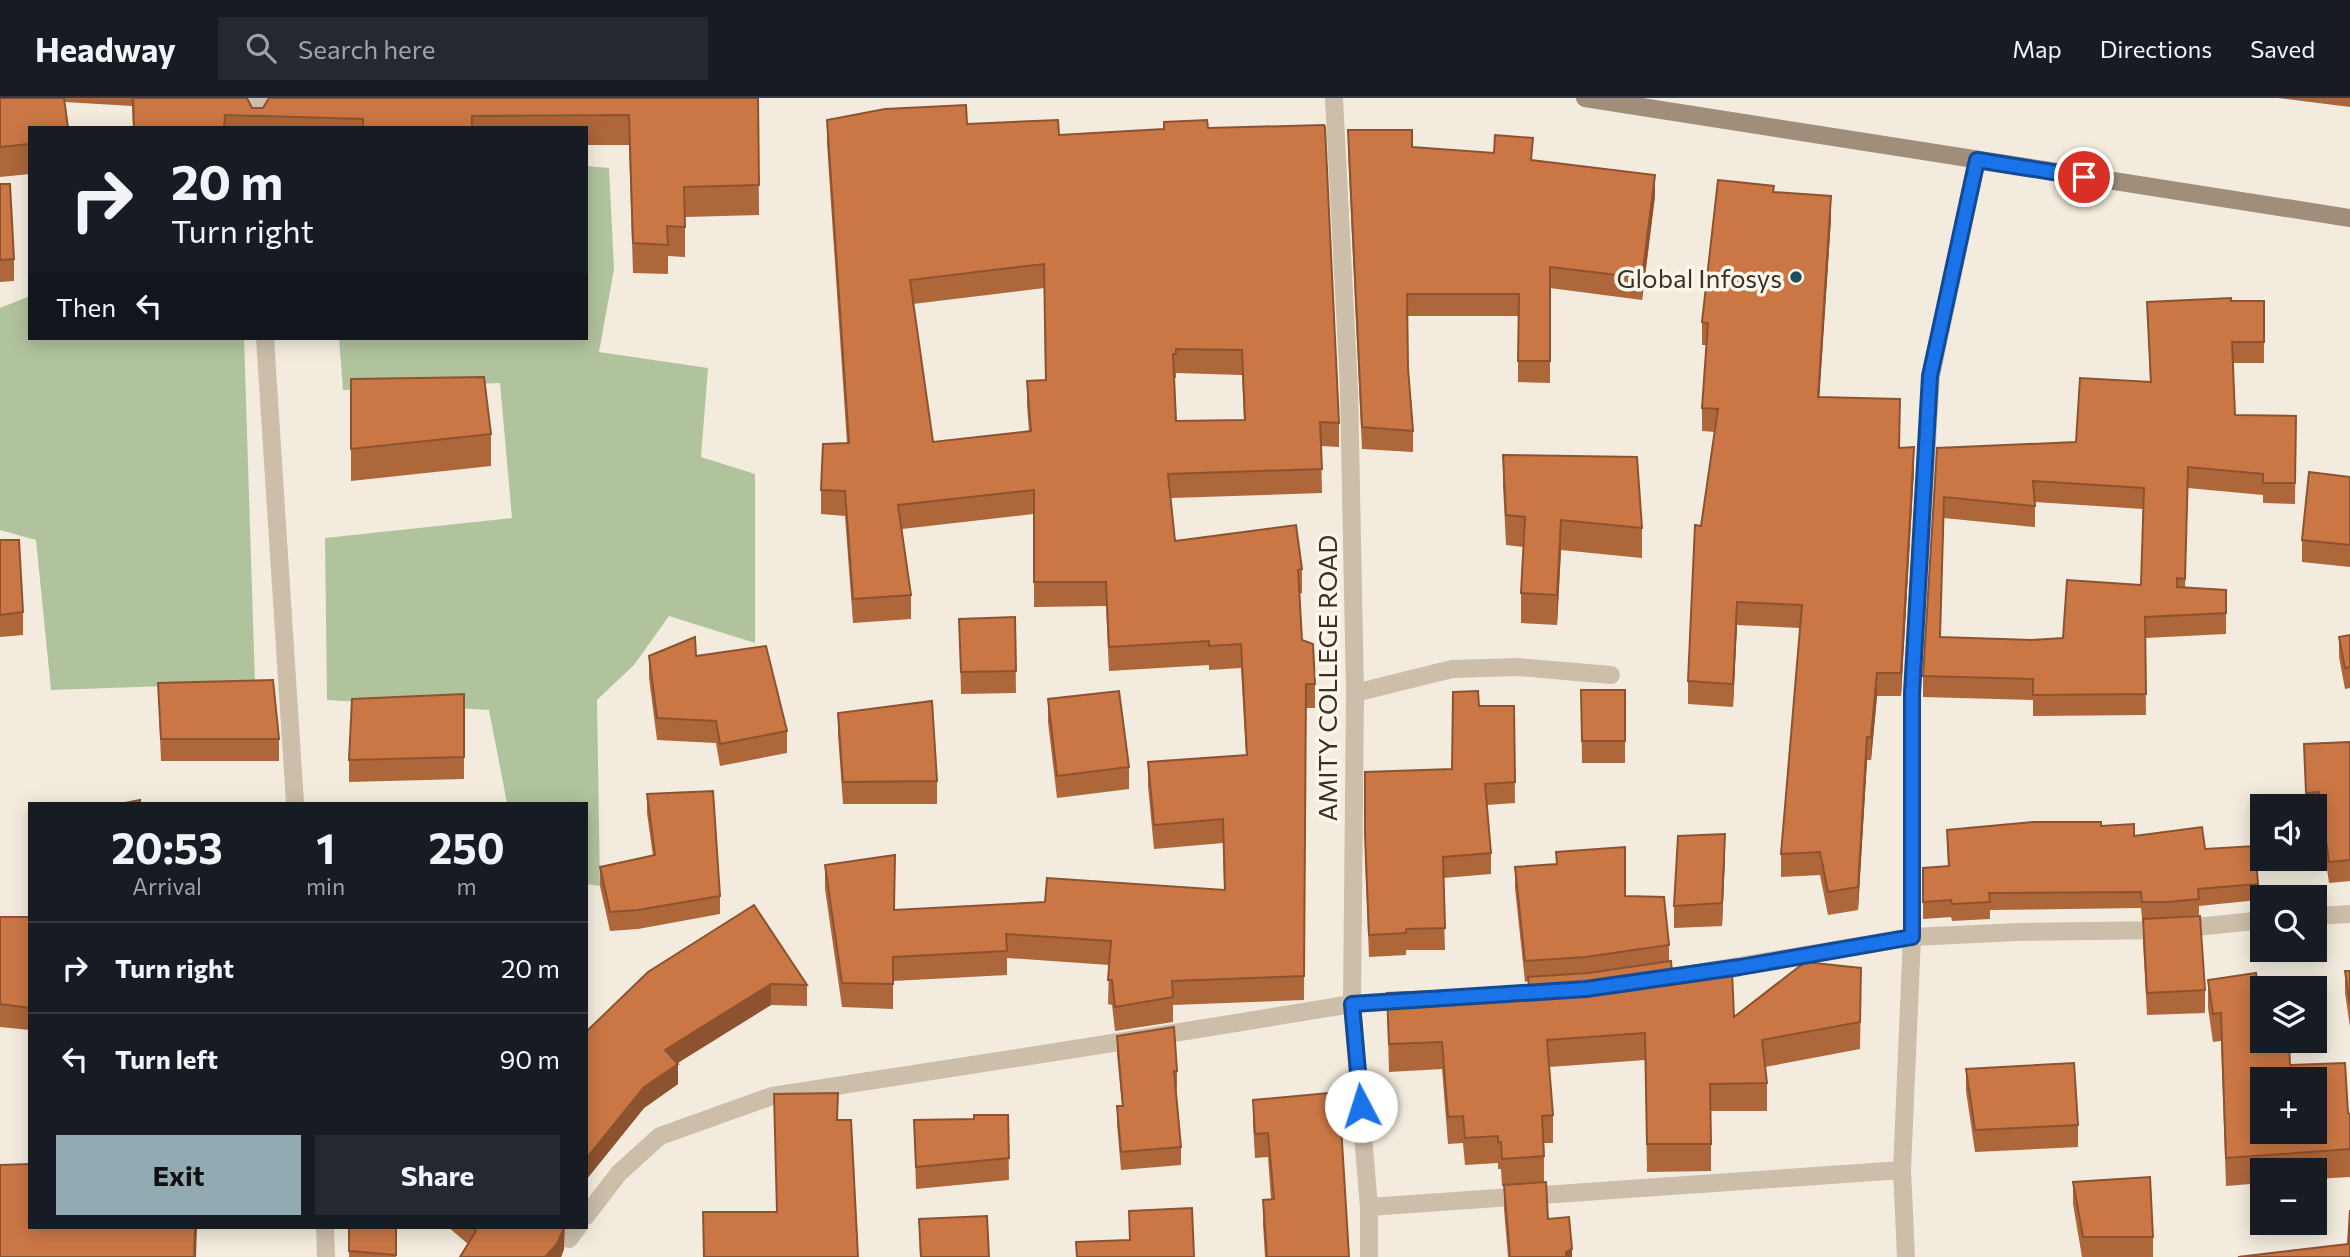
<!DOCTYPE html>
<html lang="en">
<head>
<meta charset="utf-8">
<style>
  body { margin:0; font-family:Commissioner,sans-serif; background:#242831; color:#f1f3f6; height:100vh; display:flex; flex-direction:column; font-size:26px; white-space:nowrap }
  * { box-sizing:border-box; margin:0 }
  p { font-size:23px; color:#9ea1a6 }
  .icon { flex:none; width:38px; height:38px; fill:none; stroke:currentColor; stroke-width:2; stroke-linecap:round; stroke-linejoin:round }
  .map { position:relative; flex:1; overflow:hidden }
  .drawer { position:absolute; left:28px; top:704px; width:560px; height:427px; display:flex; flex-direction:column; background:#171b24; border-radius:0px; box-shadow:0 4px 18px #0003 }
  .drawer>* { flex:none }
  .guide { position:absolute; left:28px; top:28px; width:560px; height:214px; border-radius:0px; box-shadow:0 4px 18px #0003; background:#171b24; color:#f1f3f6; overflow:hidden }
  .fabs { position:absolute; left:2250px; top:696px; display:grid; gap:14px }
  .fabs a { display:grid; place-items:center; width:77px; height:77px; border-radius:0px; background:#171b24; box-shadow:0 4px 18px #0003; font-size:35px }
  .pin { position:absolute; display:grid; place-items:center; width:60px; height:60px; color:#fff; margin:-30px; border:4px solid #fff; border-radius:50%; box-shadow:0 2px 7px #0007 }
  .me { position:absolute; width:77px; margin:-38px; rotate:355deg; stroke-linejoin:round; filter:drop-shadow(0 0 5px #0008) }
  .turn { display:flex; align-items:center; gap:24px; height:147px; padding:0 28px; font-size:32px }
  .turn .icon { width:91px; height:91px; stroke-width:2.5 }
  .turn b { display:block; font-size:49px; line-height:60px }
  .then { display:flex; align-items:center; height:66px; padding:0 28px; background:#0003; gap:14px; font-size:26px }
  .eta { display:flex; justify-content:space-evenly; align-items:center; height:119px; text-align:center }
  .eta b { font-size:42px; font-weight:700; line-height:49px }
  .button { display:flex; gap:14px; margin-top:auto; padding:14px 28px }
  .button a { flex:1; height:80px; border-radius:0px; background:#92aab1; color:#111; font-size:28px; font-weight:700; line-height:80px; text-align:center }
  .button a+a { background:#242831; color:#f1f3f6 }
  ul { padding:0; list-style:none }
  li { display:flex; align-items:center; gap:21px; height:91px; padding:0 28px; border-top:2px solid #363941 }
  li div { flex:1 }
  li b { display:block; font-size:26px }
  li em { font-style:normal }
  header { display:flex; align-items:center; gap:42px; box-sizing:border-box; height:98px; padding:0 35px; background:#171b24; border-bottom:2px solid #363941 }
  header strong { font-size:33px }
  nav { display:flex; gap:38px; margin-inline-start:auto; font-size:24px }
  .search { width:490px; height:63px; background:#242831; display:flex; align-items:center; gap:18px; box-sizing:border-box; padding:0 24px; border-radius:0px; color:#9ea1a6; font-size:26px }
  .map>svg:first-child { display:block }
  .green { fill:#b1c39d }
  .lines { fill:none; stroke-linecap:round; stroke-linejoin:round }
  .street { stroke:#ccbea9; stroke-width:18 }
  .secondary { stroke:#a08d7a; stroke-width:18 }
  .wall { fill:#ae663b; fill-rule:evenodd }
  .shaded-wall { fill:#8d5330 }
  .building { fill:#ca7745; stroke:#8d5330; stroke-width:2; fill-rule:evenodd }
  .route-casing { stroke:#114b97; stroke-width:18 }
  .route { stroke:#1a73e8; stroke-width:12 }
  .poi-dot { fill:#1d505c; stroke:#fbf5ea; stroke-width:2.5 }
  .labels { text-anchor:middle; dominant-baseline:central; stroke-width:7; stroke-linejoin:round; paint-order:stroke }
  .poi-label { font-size:26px; fill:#393029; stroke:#fbf5ea; text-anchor:end }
  .street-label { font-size:26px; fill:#393029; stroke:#fbf5ea }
</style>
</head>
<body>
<header>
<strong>Headway</strong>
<div class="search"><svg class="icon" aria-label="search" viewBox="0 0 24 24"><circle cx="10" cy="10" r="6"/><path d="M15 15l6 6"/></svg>Search here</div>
<nav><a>Map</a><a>Directions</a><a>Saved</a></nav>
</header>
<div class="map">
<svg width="2350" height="1159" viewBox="0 0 2350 1159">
  <rect width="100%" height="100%" fill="#f3ecde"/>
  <path class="green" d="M586,68L609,70L614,171L599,254L708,270L701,359L755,376V545L669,518L634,567L597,602L600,788L586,786V705H507L489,612L327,602L325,440L512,420L500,285L343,292L339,240H586Z
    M30,198V240H244L255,585L51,592L36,442L0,432V210Z"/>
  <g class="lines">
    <path class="street" d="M258,0V30
      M1334,0L1349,291L1355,595L1352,906L1369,1109V1159
      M265,240L295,705
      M1355,595L1452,571L1518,569L1611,577
      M2315,818L2350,816
      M1692,876L1912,839L2018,834L2168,832L2263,822
      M1369,1109L1902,1072
      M586,1118L619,1075L660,1038L772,998L1100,947L1352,906L1410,902
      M325,1129L326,1159
      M569,1141L578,1129
      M1906,1159L1902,1072L1912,839V595L1931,278L1977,62"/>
    <path class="secondary" d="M1585,0L2350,120"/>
  </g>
  <path class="wall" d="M0,0H247L252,10H263L758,0L759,117L685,119V159L668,158V176L633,175L629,47H586V30H133L132,8L65,4L30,30V76L0,79Z
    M2278,0H2350V9Z
    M827,22L967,26L1059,37L1208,30L1339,325V349L1321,348L1322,395L1171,400L1175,443L1302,471V495L1300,496L1302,542L1315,586V610H1306L1304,902L1173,907V924L1115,933L1112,907L1108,906L1109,867L1007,860V877L893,883V911L842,909L825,791V767L895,812L1045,804L1224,792L1223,745L1154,751L1148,688V664L1246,657L1241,570L1209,572V567L1109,573L1106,508L1034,509V416L902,431L911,497V521L853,525L845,418L821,416V392L847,345L827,46ZM1044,190L1045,282L1027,283V307L1029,333L933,344L913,206ZM1176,275L1242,277L1244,322L1176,323L1174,280H1176Z
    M1348,32L1412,49L1533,62L1655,98L1642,202L1550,190V285L1518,284V218H1407L1408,270L1413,333V354L1362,351L1348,54Z
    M0,86L14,161V183L0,184Z
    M1774,94L1831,121L1819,299L1899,350L1914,372L1901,598H1877L1871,662H1867L1858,812L1828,817L1820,777L1781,779V756L1800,530L1737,527L1733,609L1688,606V583L1701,428L1715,334L1702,333V310L1706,247H1702V224Z
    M2264,203V265H2233L2235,317L2296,318L2295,406L2263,405V397L2188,390L2185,490L2226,492V536L2145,540L2146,617L2033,618V602L1923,599V578L1937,350L2076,344L2150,284L2147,204ZM2035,404L2143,411L2141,487L2063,540L2032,542L1940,539L1944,420L2035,429Z
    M351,281L491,336V368L351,383Z
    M1503,357L1642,430V460L1561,452L1557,527L1521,525V495L1524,449L1506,447L1503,387Z
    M2350,379V469L2302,464V442Z
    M0,442L23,514V537L0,539Z
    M1015,519L1016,595L961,596L959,521Z
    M2350,537V590L2345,591L2339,559V539Z
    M649,558H696L787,633V655L720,668L716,645L657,642L649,580Z
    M158,585L279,641V663H161Z
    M1581,592H1625V665H1582Z
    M464,596V681L349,684V662Z
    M1048,601L1129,669V691L1057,700L1048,624Z
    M1479,608H1514L1515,705L1487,707L1491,755V776L1443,780L1445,852H1406V857L1369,859L1365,759V674L1452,671Z
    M838,615L937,683V706H843L838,637Z
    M2350,644V783L2329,785L2319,715H2315V709H2306L2304,646Z
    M647,696L720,798V816L638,831L610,833L600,788V769L653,758L647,715Z
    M2101,728L2134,738L2205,751L2258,786V802L2199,808V817L2185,819L2205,892V915L2147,917L2143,844V821H2153H2142L2141,810L1990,812V821L1952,823L1951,819L1923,821V770L1948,769L1947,732Z
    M1556,754L1625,798L1669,847V863L1672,875L1734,919L1861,897L1860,951L1765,969L1767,985V1013H1711V1073L1647,1074L1645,962L1549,969L1553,1017V1045H1544V1084L1548,1121L1572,1159H1508L1504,1111V1088H1502L1501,1071H1498V1065L1465,1067L1463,1045L1448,1046L1442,971L1389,974L1387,895L1528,889V883L1525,884L1515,790V769L1556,766Z
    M1725,758L1722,828L1674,830V808Z
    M0,819H30V932L0,929Z
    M2345,873H2350V929L2345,895Z
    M648,874L807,887V908L771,907L677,965L678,986L644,1010L586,1082V934Z
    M2208,882H2257L2290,967L2348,1015L2350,1016V1079L2315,1081V1073H2263V1085L2226,1088L2221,943L2213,944L2208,910Z
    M1117,938L1177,973V991H1176L1181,1049V1067L1121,1072L1117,1026V1008H1122L1117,956Z
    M1966,971L2078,1027V1049L1975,1054L1966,993Z
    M1253,1002L1349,1159H1265L1263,1126V1102L1271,1101L1268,1059L1255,1060L1253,1026Z
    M1008,1017L1009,1082L916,1091L914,1022L974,1021Z
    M2073,1084L2153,1139V1159H2082L2073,1106Z
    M919,1121L989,1159H920Z
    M349,1129H397L396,1159H349Z
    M448,1129H565L564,1151L561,1159H460L468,1146Z"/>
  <path class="shaded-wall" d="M1655,77V98L1642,202V180Z
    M1831,98V121L1818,321V299Z
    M1914,349V372L1901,598V575Z
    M1561,422V452L1557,527V497Z
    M1737,504V527L1733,609V586Z
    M1877,575V598L1871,662V639Z
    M1867,639V662L1858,812V789Z
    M1725,736V758L1722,828V805Z
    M771,886V907L665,973V952Z
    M678,966V986L644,1010L586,1082V1061L644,989Z
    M195,1129H197L196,1159H194Z
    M564,1130V1151L561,1159H545Z
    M1572,1151V1159H1566V1154Z"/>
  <path class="building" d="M0,0H64L68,30H30V46L0,49Z
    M133,0H247L252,10H263L269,0H758L759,87L684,89L685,129L667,128L668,147L633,145L629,17L472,18V30H363V21L225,17L224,30H134Z
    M966,7L967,26L1058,22L1059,37L1164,31V24L1207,22L1208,30L1324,27L1325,29L1339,325L1320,324L1322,371L1168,376L1175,443L1296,427L1302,471L1298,472L1302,542L1313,546L1315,586H1306L1304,878L1172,883L1173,899L1115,909L1112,882H1108L1111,843L1006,836L1007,853L893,859V886L842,885L825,767L895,757L894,812L1045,804L1047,780L1225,792L1223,721L1154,727L1148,664L1247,657L1241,546L1209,548V543L1109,549L1106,484H1034V392L898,407L911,497L853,501L845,393L821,392L823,346L849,345L827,22L885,11ZM1044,166L1046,282L1027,283L1031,333L933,344L910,182ZM1176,251L1242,252L1245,322L1176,323L1173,256H1176Z
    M1348,32H1412V49L1494,55L1495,37L1533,40L1531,62L1655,77L1642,180L1550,169V263H1518L1519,196H1407L1408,270L1413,333L1362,329Z
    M1718,82L1774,88L1773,94L1831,98L1818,299L1900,301L1899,350L1914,349L1901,575H1877L1871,639H1867L1858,789L1828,794L1820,754L1781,756L1802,507L1737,504L1733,586L1688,583L1695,427L1701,428L1718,311L1702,310L1708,225L1702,224Z
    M0,86H10L14,161L0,162Z
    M2231,200V203H2264V244H2232L2235,317L2296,318L2295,385H2263V376L2188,369L2185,481L2177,480V489L2226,492V515L2145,519L2146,596L2033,597V581L1923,578L1937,350L2076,344L2080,280L2151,284L2147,204ZM2033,383L2144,390L2141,487L2067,482L2063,540L2032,542L1940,539L1944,399L2035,408Z
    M484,279L491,336L351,351V281Z
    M1503,357L1637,359L1642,430L1561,422L1557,497L1521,495L1525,419L1506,417Z
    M2309,374L2350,379V447L2302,442Z
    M0,442H19L23,514L0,517Z
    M1015,519L1016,573L961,574L959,521Z
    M2350,537V569L2345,570L2339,539Z
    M695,539L696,558L766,548L787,633L720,646L716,623L657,620L649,558Z
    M273,582L279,641H161L158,585Z
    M1581,592H1625V643H1582Z
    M1119,593L1129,669L1057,678L1048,601Z
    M1478,593L1479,608H1514L1515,684L1485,686L1491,755L1443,759L1445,830L1406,831V835L1369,837L1365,737V674L1452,671L1453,594Z
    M464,596V659L349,662L352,601Z
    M932,603L937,683L843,684L838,615Z
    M2350,644V762L2329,764L2319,694L2306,695L2304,646Z
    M713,693L720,798L638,812L610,814L600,769L655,757L647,696Z
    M140,702V705H125Z
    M2033,724H2101V728L2134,726V738L2202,729L2205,751L2255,748L2258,786L2198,791L2199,801L2167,804H2142L2141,794L1989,795L1990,804L1952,806L1951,802L1923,804V770L1949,768L1947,732Z
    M1725,736L1722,805L1674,808L1678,738Z
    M1625,749V798L1664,799L1669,847L1585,859L1525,863L1515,769L1557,766L1556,754Z
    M754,807L807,887L771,886L665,952L678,966L644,989L586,1061V934L648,874Z
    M2200,818L2205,892L2147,895L2143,821Z
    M0,819H30V910L0,906Z
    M1671,863L1672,875L1732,872L1734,919L1805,864L1861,870L1860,924L1762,942L1767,985L1710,986L1711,1046H1647L1645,935L1547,942L1553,1017L1542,1018L1544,1058L1502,1061L1501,1044H1498V1038L1465,1040L1463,1018L1448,1019L1442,944L1389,946L1387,895L1529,889L1528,879L1588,875Z
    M2345,873H2350V907Z
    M2256,875L2257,882L2286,880V891H2263V943H2289L2290,967L2345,965L2348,1015L2350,1016V1051L2226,1060L2221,915L2213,916L2208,882ZM2263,982H2315V1034H2263Z
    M1174,929L1177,973H1174L1181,1049L1121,1054L1117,1008H1123L1117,938Z
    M2074,965L2078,1027L1975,1032L1966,971Z
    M1339,994L1349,1159H1267L1263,1102L1274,1101L1268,1035L1255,1036L1253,1002Z
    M838,995L837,1022H851L858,1159H704L703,1114H777L774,996Z
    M974,1017H1008L1009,1060L916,1069L914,1022L974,1021Z
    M30,1066V1129H195L194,1159H0V1067Z
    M2150,1079L2153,1139H2083L2073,1084Z
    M1546,1084L1548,1121L1569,1119L1572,1151L1566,1154V1159H1510L1504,1087Z
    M1192,1110L1194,1159H1077L1076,1144L1130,1142L1129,1113Z
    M2350,1112V1159H2238L2348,1146Z
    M987,1118L989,1159H921L919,1121Z
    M349,1129H396V1157L349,1153Z
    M472,1129H563L564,1130L557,1146L545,1159H460L476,1133Z"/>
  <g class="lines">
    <defs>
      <path id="route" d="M1361,1008L1352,906L1586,891L1740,869L1912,839V595L1930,278L1977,62L2084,79"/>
    </defs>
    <use href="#route" class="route-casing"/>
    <use href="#route" class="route"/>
  </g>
  <circle class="poi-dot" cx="1796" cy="179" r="7"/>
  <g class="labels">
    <g class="poi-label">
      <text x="1782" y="179">Global Infosys</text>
    </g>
    <g class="street-label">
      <text transform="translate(1326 580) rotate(-90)">AMITY COLLEGE ROAD</text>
    </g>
  </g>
</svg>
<div class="fabs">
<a><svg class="icon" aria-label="sound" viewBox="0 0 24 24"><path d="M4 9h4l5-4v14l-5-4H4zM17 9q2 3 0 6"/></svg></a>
<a><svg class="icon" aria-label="search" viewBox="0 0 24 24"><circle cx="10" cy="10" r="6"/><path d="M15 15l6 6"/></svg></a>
<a><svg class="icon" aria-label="layers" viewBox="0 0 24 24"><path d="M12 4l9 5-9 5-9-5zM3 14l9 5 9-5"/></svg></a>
<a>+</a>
<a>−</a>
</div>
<div class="pin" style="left:2084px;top:79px;background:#d93025"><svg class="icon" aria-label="arrive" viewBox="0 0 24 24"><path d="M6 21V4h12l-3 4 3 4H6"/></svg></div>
<svg class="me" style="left:1361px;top:1008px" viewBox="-20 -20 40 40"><circle r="19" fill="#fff"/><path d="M0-13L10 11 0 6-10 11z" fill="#1a73e8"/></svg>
<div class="guide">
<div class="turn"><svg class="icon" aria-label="right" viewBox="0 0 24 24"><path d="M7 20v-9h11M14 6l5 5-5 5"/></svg><div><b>20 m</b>Turn right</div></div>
<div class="then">Then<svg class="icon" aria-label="left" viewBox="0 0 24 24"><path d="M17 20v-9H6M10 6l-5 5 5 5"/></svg></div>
</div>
<section class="drawer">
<div class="eta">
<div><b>20:53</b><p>Arrival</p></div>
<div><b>1</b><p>min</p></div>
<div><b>250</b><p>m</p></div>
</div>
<ul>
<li><svg class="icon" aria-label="right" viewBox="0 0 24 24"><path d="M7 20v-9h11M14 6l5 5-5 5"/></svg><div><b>Turn right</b></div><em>20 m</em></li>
<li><svg class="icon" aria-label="left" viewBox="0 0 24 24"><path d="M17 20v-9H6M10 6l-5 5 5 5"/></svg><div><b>Turn left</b></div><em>90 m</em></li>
</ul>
<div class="button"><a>Exit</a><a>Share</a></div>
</section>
</div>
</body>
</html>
